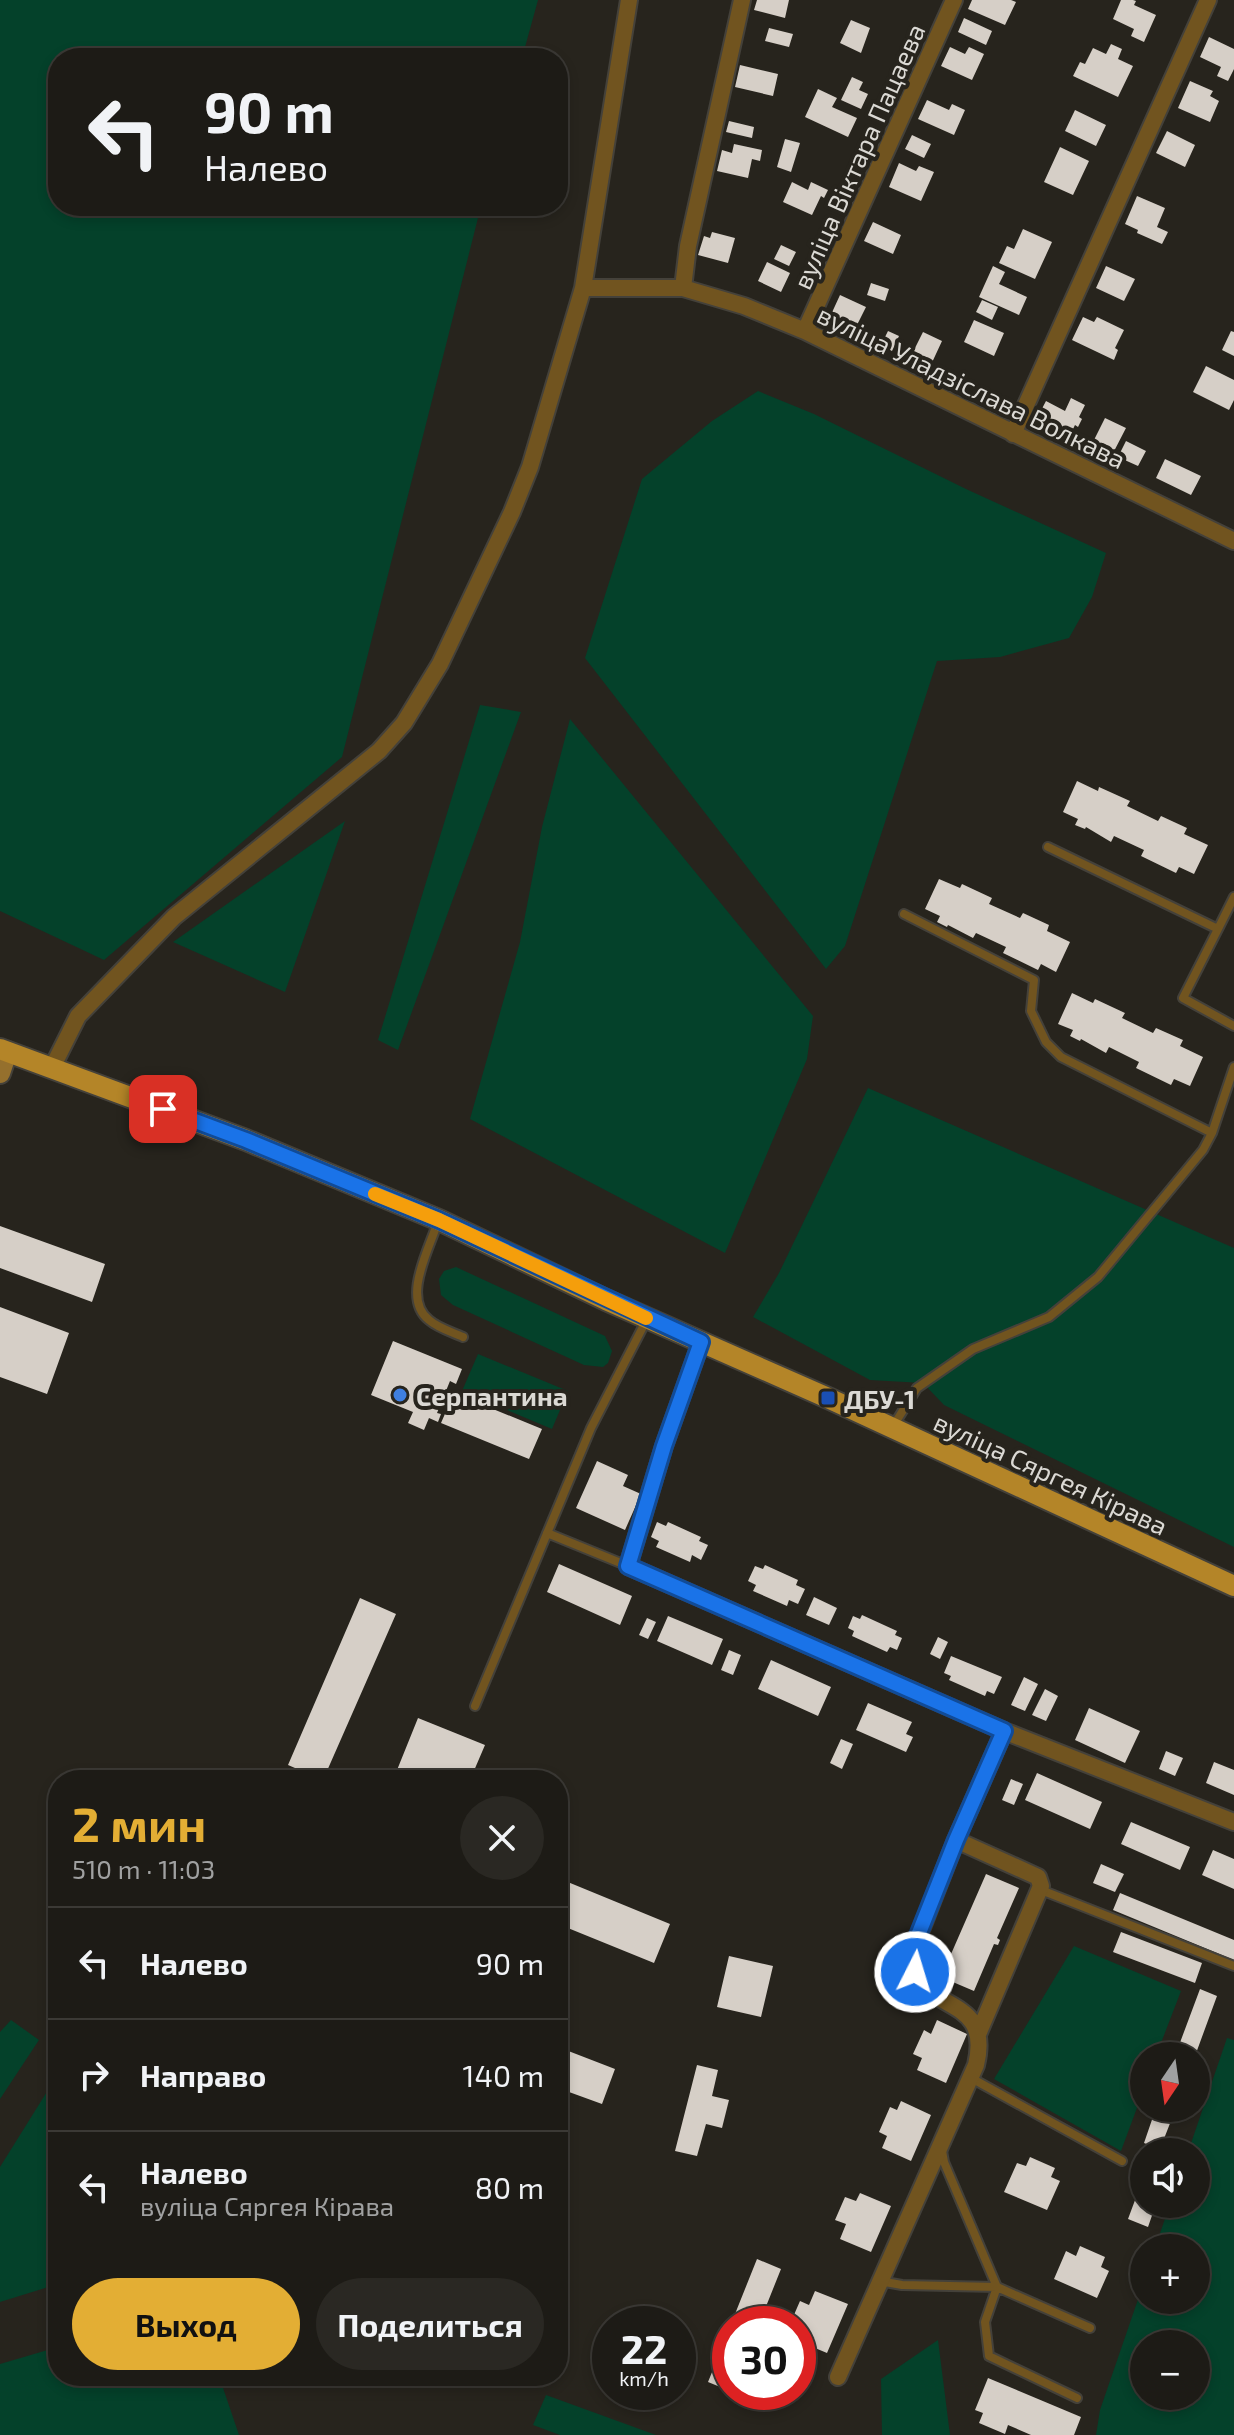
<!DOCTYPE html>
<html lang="ru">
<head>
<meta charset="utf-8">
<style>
  body { margin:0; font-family:"Exo 2",sans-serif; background:#2a2823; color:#f1f3f6; height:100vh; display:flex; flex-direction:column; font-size:30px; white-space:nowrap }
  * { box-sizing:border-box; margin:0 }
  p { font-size:26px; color:#a0a1a1 }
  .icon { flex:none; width:44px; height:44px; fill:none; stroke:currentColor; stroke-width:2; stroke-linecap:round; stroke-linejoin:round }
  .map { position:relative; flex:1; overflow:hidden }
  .side { position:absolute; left:48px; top:1770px; width:520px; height:616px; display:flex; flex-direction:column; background:#1d1b16; border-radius:32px; box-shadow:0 4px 12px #0003,0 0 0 2px #3b3935 }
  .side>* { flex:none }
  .guide { position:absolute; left:48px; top:48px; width:520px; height:168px; border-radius:32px; box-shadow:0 4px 12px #0003,0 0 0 2px #3b3935; background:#1d1b16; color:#f1f3f6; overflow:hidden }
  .needle { width:52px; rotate:193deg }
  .fabs { position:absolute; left:1130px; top:2042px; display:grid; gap:16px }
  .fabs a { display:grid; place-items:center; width:80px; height:80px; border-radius:50%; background:#1d1b16; box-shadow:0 4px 12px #0003,0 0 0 2px #3b3935; font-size:40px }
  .speed { position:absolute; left:592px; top:2306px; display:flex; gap:16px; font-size:40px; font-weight:700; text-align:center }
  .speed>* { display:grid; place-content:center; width:104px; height:104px; border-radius:50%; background:#1d1b16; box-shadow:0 4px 12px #0003,0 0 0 2px #3b3935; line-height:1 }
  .speed small { font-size:20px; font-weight:400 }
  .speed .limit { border:12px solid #d22; background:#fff; color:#111 }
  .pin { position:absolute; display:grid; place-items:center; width:68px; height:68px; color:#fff; margin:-34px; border-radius:16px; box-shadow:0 4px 12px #0006 }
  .me { position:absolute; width:88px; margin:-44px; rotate:5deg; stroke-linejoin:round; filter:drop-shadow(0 0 6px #0008) }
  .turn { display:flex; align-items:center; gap:28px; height:168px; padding:0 24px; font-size:36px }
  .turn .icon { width:104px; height:104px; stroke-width:2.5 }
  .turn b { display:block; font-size:56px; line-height:68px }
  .round { display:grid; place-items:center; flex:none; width:84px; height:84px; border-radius:42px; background:#2a2823 }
  .overview { display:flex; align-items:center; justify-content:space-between; height:136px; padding:0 24px }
  h1 { font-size:48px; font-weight:700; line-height:60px; color:#e3ae34 }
  .cta { display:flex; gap:16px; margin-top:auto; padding:16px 24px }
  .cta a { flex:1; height:92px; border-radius:48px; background:#e3ae34; color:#111; font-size:32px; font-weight:700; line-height:92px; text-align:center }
  .cta a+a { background:#2a2823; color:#f1f3f6 }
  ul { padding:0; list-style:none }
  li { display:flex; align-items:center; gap:24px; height:112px; padding:0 24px; border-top:2px solid #3b3935 }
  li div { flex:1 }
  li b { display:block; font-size:30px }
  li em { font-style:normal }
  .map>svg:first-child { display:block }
  .green { fill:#04412a; fill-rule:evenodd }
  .building { fill:#d6cfc7 }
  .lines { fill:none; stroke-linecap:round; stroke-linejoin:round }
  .lane-casing { stroke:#44413a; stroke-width:12 }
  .street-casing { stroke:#44413a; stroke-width:20 }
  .secondary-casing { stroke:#44413a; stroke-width:24 }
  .primary-casing { stroke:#44413a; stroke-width:24 }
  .lane { stroke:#71541f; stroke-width:8 }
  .street { stroke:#71541f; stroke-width:16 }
  .secondary { stroke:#95702d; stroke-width:20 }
  .primary { stroke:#b48528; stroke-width:20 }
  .route-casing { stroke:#114b97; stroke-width:20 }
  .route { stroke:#1a73e8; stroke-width:14 }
  .slow { stroke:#f59e0b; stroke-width:14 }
  .shop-dot { fill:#3f7fe0; stroke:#27241d; stroke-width:3 }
  .transit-dot { fill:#1a4fb4; stroke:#27241d; stroke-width:3 }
  .labels { text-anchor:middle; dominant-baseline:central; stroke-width:8; stroke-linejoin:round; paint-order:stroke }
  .street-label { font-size:26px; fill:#dbd9d4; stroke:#27241d }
  .poi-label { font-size:26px; font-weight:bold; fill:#dbd9d4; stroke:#27241d; text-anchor:start }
</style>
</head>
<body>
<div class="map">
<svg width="1234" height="2435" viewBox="0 0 1234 2435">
  <rect width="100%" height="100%" fill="#27241d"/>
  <path class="green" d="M0,0H538L522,58H58V206H481L342,757L104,960L0,911Z
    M758,391L814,414L966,489L1106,553L1092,597L1069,638L1000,657L937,661L845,946L826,969L585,658L642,479L712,421Z
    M480,705L521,712L398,1050L378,1040Z
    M570,719L813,1016L807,1059L725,1253L470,1119L520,942L542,827Z
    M345,821L285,992L173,942Z
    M868,1088L1234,1248V1547L944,1405L923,1383L870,1380L753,1317L779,1273Z
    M456,1267L605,1336L612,1351L608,1363L603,1367L584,1365L453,1305L441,1295L439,1279L444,1271Z
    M478,1354L568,1391L552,1429L462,1391Z
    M1074,1946L1181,1991L1156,2056H1144V2089L1121,2151L994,2079Z
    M11,2020L39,2040L0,2099V2032Z
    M1227,2038L1234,2040V2435H1096L1100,2410L1144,2282V2300H1196V2248H1155L1170,2204H1196V2152H1188ZM1196,2344V2396H1144V2344Z
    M58,2074V2284L0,2302V2167Z
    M938,2340L950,2435H882L881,2379Z
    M58,2347V2376H219L239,2435H0V2364Z
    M546,2395L656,2435H560L533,2425Z"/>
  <path class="building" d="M757,0H789L785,18L754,10Z
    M972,0H1011L1016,2L1005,25L968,9Z
    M1121,0H1133L1136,1L1134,5L1156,15L1144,42L1131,36L1134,29L1113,19Z
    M964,18L992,31L986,45L958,32Z
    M851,20L870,28L861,53L840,43Z
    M769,28L793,34L789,47L765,41Z
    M1209,37L1234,49V69L1228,81L1217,76L1221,67L1200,57Z
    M1111,44L1122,49L1118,59L1133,66L1118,97L1073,76L1080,62L1085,64L1093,48L1106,54Z
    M950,47L965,54L969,47L984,54L972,80L941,66Z
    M740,65L778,74L773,96L735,87Z
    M852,77L863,82L859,90L868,94L861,109L841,100Z
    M1190,81L1213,91L1210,96L1219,101L1210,122L1178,108Z
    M818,89L837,98L832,107L857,118L848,137L805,117Z
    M927,100L949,110L952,104L965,110L954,135L918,119Z
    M1075,110L1106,125L1096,146L1065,131Z
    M729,121L754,127L752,138L726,132Z
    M1167,131L1195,145L1185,167L1156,153Z
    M912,135L931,144L924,158L905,149Z
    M785,139L800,143L791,172L777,167Z
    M734,144L762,150L760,161L752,159L748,178L717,171L722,150L732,153Z
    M1060,147L1089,161L1073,195L1044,182Z
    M899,163L916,171L919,166L934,172L921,201L889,187Z
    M792,182L808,190L811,182L828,190L824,198L821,196L812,215L783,202Z
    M1137,196L1165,208L1157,227L1168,232L1162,244L1137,233L1138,230L1125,224Z
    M873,222L901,235L893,254L864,241Z
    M1023,229L1052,242L1035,279L999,263L1007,246L1014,249Z
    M712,232L735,238L728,263L698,255L704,236L710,238Z
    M781,245L796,252L789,266L774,259Z
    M767,262L790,273L781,292L758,281Z
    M993,266L1005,272L999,284L1027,297L1019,315L979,297Z
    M1106,266L1135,279L1124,301L1096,288Z
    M871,283L889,289L885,301L867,295Z
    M840,295L866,307L854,331L829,319Z
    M982,300L998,307L992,320L976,312Z
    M1083,317L1094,322L1097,317L1124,330L1115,348L1118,350L1114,360L1072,340Z
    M974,320L1004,333L994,356L964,342Z
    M888,331L899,336L892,351L881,345Z
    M1231,331L1234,332V356L1222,350Z
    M923,332L942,341L929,369L909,360Z
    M1206,366L1234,380V400L1229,410L1193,392Z
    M1071,398L1085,405L1079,417L1082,419L1078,427L1075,425L1069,437L1036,420L1046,401L1065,411Z
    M1105,418L1126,428L1111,457L1091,446Z
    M1126,441L1146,451L1138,466L1118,457Z
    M1165,459L1201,476L1191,495L1156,478Z
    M1077,781L1098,791L1099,787L1130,801L1127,806L1158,821L1161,816L1187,828L1184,834L1208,845L1194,874L1179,867L1176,873L1141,856L1144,850L1114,836L1111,842L1086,827L1085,829L1075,825L1078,819L1063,812Z
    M939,879L960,888L962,884L992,898L989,904L1020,918L1023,913L1049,925L1047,931L1070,942L1056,972L1041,964L1038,970L1003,953L1006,947L976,933L973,938L948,925L947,927L937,922L940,916L925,909Z
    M1072,993L1093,1003L1095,999L1125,1013L1122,1018L1153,1033L1156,1028L1183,1040L1180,1046L1203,1057L1190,1086L1174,1079L1171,1085L1136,1068L1139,1062L1109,1047L1106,1053L1081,1039L1080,1041L1070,1036L1073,1030L1058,1024Z
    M0,1226L105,1264L92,1302L0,1268Z
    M0,1307L69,1333L47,1394L0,1377Z
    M393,1341L462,1369L456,1384L450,1381L437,1413L441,1414L438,1422L429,1418L424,1430L408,1423L413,1412L371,1395Z
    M454,1393L542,1429L529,1459L441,1423Z
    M597,1461L628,1475L623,1486L641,1494L625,1530L576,1508Z
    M657,1522L666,1526L668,1522L701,1537L699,1541L708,1545L701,1560L692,1555L690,1562L656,1547L659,1541L651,1537Z
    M559,1564L632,1596L620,1625L547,1592Z
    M765,1565L798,1580L796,1585L805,1589L798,1604L789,1600L787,1606L753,1591L756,1585L748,1581L755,1566L763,1569Z
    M814,1597L837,1608L829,1625L806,1615Z
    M360,1598L396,1614L323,1780L288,1765Z
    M862,1615L897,1631L895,1635L902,1638L897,1650L890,1647L887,1652L852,1636L854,1631L848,1628L853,1616L860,1619Z
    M668,1616L723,1639L712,1665L657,1641Z
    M647,1618L656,1622L648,1639L639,1635Z
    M938,1637L948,1642L940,1659L930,1654Z
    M729,1650L741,1655L733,1675L721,1670Z
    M951,1656L1002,1677L994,1694L987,1691L985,1696L949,1680L951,1676L944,1673Z
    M771,1660L831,1687L818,1716L758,1689Z
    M1024,1677L1038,1684L1025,1711L1011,1705Z
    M1045,1689L1058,1696L1046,1721L1032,1715Z
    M868,1703L912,1722L906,1734L913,1737L906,1752L856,1730Z
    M1089,1708L1140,1731L1125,1763L1075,1740Z
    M418,1718L485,1745L470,1780H393Z
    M841,1739L853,1744L842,1769L830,1763Z
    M1166,1751L1183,1758L1175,1776L1159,1769Z
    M1214,1762L1234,1770V1795L1206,1783Z
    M1037,1773L1102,1802L1090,1829L1025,1800Z
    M1011,1779L1023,1784L1014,1805L1002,1800Z
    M1131,1822L1190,1847L1180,1870L1121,1844Z
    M1213,1850L1234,1859V1889L1202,1875Z
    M1101,1864L1124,1874L1115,1892L1093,1883Z
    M986,1874L1019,1888L997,1938L1000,1940L998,1945L994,1944L974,1991L941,1977Z
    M558,1878L670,1924L654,1963L558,1924Z
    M1120,1893L1234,1940V1960L1113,1910Z
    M1121,1932L1202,1963L1195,1983L1113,1952Z
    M729,1956L773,1966L761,2017L717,2007Z
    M1200,1989L1217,1996L1195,2056H1175Z
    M937,2020L967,2034L946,2083L917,2070L922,2058L913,2054L924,2030L931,2034Z
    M558,2047L615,2069L602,2104L558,2088Z
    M697,2065L718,2070L712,2096L729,2100L722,2128L706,2124L697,2156L675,2151Z
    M901,2101L931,2115L911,2161L882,2148L887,2136L879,2132L890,2107L897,2110Z
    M1156,2108H1176L1160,2149L1144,2143Z
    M1030,2157L1055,2168L1051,2177L1060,2181L1047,2210L1004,2192L1017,2163L1026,2166Z
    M1144,2176V2204H1156L1148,2227L1128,2219Z
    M860,2193L891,2206L871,2252L840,2239L846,2224L835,2220L845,2197L856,2201Z
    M1080,2246L1105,2257L1101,2267L1109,2271L1097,2298L1054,2279L1066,2251L1076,2256Z
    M757,2259L781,2269L759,2324H731Z
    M815,2291L848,2304L827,2353L798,2341V2324H790L800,2301L809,2305Z
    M730,2328V2391L708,2382Z
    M988,2378L1081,2417L1074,2435H1031L1008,2425L1005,2434L979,2423L983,2413L975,2410Z"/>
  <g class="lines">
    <defs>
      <path id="lane" d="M1048,847L1218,929L1183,998L1234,1026
        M904,914L1034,980L1031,1011L1046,1042L1061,1057L1212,1133
        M1218,929L1234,897
        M438,1221C430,1248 401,1298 429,1320C438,1328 452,1332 463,1337
        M892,1428L917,1388L973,1349L1049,1317L1098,1277L1203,1150L1212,1133L1234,1067
        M547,1533L628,1566
        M475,1706L591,1428L647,1319
        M1041,1890L1234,1966
        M971,2078L1122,2161
        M879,2281L902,2285L997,2287L944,2162L942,2151
        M1077,2398L989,2356L985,2322L997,2287L1090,2328"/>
      <path id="street" d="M583,288H683L744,306L805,331L1234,541
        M683,288L688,246L742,0
        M805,331L954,0
        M1013,434L1208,0
        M52,1068L78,1016L174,917L379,751L404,723L440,664L512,512L530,467L583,288L629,0
        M701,1342L664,1446L628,1566L1004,1731L1234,1822
        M956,1840L1038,1877L1041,1886L979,2032
        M838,2377L976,2065C994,1989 914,2018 912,1953L956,1840L1004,1731"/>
      <path id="secondary" d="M0,1073L7,1052"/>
      <path id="primary" d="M0,1049L246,1140L439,1220L606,1300L828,1398L1234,1586"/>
    </defs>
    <use href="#lane" class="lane-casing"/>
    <use href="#street" class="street-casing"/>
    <use href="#secondary" class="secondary-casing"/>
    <use href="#primary" class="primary-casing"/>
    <use href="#lane" class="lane"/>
    <use href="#street" class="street"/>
    <use href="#secondary" class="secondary"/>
    <use href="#primary" class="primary"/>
  </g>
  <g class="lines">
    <defs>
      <path id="route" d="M163,1109L246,1140L439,1220L701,1342L664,1446L628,1566L1004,1731L956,1840L915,1943L913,1962L915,1972"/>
    </defs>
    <use href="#route" class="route-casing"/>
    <use href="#route" class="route"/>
    <path class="slow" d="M375,1194L439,1220L646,1318"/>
  </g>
  <circle class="shop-dot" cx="400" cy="1395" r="8"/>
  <rect class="transit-dot" x="820" y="1390" width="16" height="16" rx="4"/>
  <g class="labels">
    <g class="street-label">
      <text transform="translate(858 156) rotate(-66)">вуліца Віктара Пацаева</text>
      <text transform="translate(972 386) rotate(26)">вуліца Уладзіслава Волкава</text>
      <text transform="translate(1051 1473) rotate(25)">вуліца Сяргея Кірава</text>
    </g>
    <g class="poi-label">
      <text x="416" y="1395">Серпантина</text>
      <text x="844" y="1398">ДБУ-1</text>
    </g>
  </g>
</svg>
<div class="fabs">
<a><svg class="needle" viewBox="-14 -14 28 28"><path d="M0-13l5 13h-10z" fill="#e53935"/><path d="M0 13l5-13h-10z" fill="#a0a1a1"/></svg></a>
<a><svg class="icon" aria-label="sound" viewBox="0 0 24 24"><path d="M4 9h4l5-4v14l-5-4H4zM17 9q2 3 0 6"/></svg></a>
<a>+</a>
<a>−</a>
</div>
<div class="speed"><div>22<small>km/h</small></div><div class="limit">30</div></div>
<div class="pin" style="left:163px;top:1109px;background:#d93025"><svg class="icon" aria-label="arrive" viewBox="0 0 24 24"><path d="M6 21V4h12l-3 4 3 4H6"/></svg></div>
<svg class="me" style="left:915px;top:1972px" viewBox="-20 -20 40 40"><circle r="17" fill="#1a73e8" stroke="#fff" stroke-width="3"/><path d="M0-11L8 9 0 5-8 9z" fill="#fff"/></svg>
<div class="guide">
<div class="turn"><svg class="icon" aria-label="left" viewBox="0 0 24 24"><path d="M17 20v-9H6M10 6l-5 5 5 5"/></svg><div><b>90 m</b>Налево</div></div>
</div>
<section class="side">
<div class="overview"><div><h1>2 мин</h1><p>510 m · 11:03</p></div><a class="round"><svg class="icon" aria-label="close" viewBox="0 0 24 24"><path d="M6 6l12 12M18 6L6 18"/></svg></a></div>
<ul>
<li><svg class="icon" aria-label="left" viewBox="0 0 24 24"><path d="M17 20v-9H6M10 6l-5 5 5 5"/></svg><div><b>Налево</b></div><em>90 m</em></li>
<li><svg class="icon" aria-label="right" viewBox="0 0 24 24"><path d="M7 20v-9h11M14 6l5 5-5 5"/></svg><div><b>Направо</b></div><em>140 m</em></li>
<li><svg class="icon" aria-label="left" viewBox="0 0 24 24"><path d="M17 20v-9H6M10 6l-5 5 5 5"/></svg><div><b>Налево</b><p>вуліца Сяргея Кірава</p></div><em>80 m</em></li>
</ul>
<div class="cta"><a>Выход</a><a>Поделиться</a></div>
</section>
</div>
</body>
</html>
